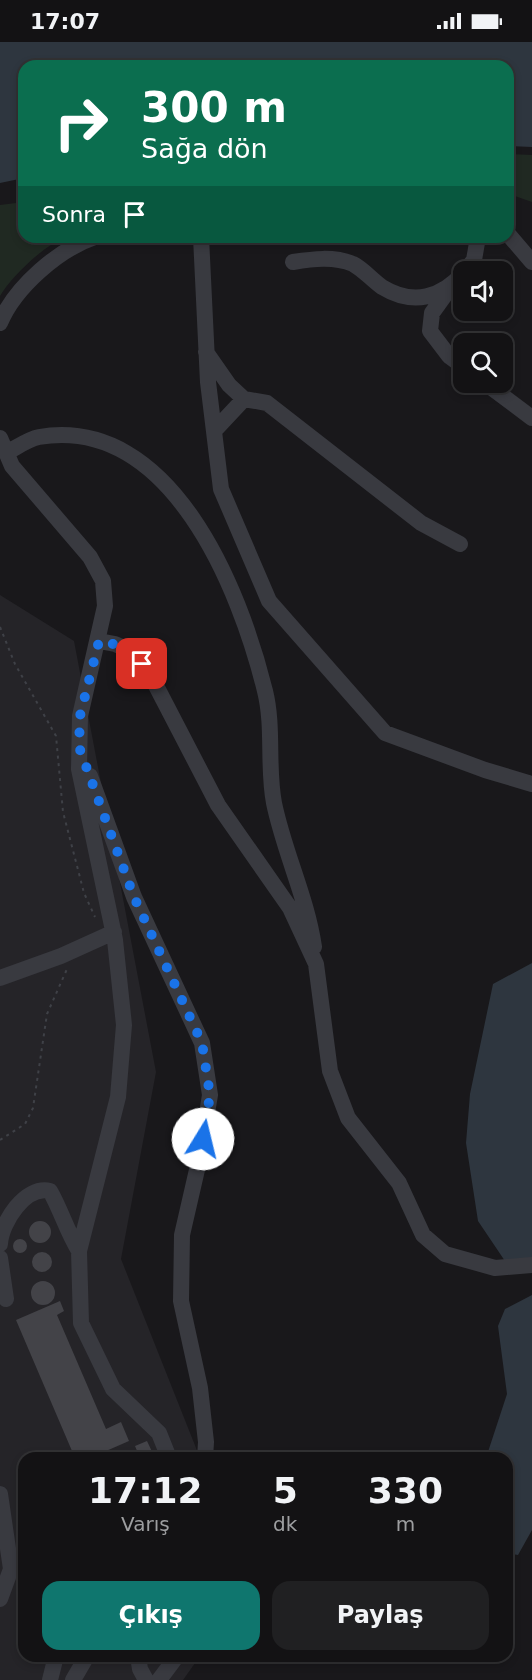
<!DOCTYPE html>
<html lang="tr">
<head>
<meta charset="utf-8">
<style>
  body { margin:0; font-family:"DejaVu Sans",sans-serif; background:#202022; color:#f1f3f6; height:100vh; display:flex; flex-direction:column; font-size:22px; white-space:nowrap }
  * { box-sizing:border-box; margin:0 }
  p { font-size:20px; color:#9d9ea0 }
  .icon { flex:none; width:33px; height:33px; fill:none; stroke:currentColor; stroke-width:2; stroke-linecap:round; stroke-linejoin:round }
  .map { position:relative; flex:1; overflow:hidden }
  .sheet { position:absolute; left:18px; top:1410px; width:495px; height:210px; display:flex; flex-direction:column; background:#131214; border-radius:18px; box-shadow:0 3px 9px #0003,0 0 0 2px #323234 }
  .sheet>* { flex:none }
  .guide { position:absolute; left:18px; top:18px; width:496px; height:183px; border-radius:18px; box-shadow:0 3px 9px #0003,0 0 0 2px #323234; background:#0b6e4f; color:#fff; overflow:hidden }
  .controls { position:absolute; left:453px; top:219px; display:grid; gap:12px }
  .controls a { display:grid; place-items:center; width:60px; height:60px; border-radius:12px; background:#131214; box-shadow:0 3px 9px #0003,0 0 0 2px #323234; font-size:30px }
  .pin { position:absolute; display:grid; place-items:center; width:51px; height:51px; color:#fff; margin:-26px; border-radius:12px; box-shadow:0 3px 9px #0006 }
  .me { position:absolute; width:66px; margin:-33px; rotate:9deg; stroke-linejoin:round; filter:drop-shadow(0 0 4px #0008) }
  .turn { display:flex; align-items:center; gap:21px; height:126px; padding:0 24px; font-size:27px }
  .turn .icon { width:78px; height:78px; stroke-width:2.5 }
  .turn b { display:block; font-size:42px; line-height:51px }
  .then { display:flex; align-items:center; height:57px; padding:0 24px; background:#0003; gap:12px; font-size:22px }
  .eta { display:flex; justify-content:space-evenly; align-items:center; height:102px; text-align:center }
  .eta b { font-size:36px; font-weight:700; line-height:42px }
  .action { display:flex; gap:12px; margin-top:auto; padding:12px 24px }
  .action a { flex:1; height:69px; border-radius:18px; background:#0f766e; color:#fff; font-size:24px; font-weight:700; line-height:69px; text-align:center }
  .action a+a { background:#202022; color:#f1f3f6 }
  .status { display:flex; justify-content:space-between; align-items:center; height:42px; padding:0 30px; background:#131214; direction:ltr }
  .status svg { height:16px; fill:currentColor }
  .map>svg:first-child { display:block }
  .built { fill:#252428 }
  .green { fill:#202922 }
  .water { fill:#2e363f }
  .building { fill:#434348 }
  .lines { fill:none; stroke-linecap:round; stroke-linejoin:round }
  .minor-tunnel { stroke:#36363b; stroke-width:16; stroke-dasharray:16 8; stroke-linecap:butt }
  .path { stroke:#3f4147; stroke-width:2; stroke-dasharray:3 4.5; stroke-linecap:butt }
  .minor { stroke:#393a40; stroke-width:16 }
  .route { stroke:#1a73e8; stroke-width:10; stroke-dasharray:0 18 }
</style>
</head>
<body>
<div class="status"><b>17:07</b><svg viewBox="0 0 49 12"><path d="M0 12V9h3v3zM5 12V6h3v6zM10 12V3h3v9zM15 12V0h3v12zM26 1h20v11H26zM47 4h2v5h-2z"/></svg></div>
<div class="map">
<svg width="532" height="1638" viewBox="0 0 532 1638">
  <rect width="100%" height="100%" fill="#19181b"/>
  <path class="built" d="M0,553L74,599L156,1030L121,1217L200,1416H24V1614H200L183,1638H0Z"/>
  <path class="green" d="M509,112L532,113V160L509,152Z
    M24,160V195H67C46,201 11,235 0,254V163Z"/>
  <path class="water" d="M0,0H532V105L509,104L508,24H24V136L0,141Z
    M532,921V1230L511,1228L478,1179L466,1101L470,1052L493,942Z
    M532,1253V1488L518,1513L507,1511V1416H486L507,1352L498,1284L505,1267Z"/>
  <path class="building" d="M29 1190a11 11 0 1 1 22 0a11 11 0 1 1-22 0Z
    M13 1204a7 7 0 1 1 14 0a7 7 0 1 1-14 0Z
    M32 1220a10 10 0 1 1 20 0a10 10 0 1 1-20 0Z
    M31 1251a12 12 0 1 1 24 0a12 12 0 1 1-24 0Z
    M60,1259L64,1269L57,1273L106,1387L121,1380L129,1399L90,1416H75L16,1278Z
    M147,1399L155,1416H140L135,1404Z"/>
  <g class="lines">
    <path class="minor-tunnel" d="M103,1411L105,1416"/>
    <path class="path" d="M0,585L15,622L56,694L63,770L84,851L95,875
      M0,1098L25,1082L33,1066L47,972L67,927"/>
    <path class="minor" d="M508,192L532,220
      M201,195L208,340L221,447L269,559L385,691L485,728L532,742
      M293,220C312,217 334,214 353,222C363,227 372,238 382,245C413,264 442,256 464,230
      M464,230L474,218L478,195
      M450,246L432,271L430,289L449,314L464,325
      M0,281C15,245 59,207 95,195
      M206,310L229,343L244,357
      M484,340L532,376
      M214,389L244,357L267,361L421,481L460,502
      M0,396L12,424L90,515L103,539L105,564L80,674L79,727L115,898L124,983L118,1055L79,1209L81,1281L113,1347L159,1391L169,1416
      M6,411C16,406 28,397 39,395C171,373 240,547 265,649C274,685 267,725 274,761C284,810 307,856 314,905
      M99,599L115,602L133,610L151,634L218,763L290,866L316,922L330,1029L348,1076L399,1141L423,1193L445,1212L495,1226L532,1223
      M90,734L134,855L202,1001L210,1053L199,1119L182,1193L181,1259L200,1346L206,1400L205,1416
      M0,936L61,914L114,890
      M0,1202C1,1181 25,1143 50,1149C61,1168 67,1190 79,1209
      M0,1216L6,1257
      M0,1452L11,1527
      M0,1557L11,1527L24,1514
      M138,1614L140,1627L146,1638
      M50,1638L56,1614
      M73,1638L87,1614
      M159,1638L177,1614"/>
  </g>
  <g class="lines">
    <path class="route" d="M142,622C130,607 118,602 99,599L80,674L79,705L134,855L202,1001L210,1053L203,1097"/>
  </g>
</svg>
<div class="controls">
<a><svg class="icon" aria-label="sound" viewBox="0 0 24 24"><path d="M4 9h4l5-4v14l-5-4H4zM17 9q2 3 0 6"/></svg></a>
<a><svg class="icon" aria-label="search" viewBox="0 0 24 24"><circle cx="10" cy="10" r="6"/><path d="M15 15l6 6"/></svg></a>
</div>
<div class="pin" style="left:142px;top:622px;background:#d93025"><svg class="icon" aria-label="arrive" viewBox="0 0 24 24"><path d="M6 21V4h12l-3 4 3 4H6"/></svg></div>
<svg class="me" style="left:203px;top:1097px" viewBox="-20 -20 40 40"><circle r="19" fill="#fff"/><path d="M0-13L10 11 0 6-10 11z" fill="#1a73e8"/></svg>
<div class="guide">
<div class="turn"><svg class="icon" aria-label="right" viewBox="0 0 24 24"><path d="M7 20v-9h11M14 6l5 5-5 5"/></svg><div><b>300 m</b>Sağa dön</div></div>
<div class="then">Sonra<svg class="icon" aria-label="arrive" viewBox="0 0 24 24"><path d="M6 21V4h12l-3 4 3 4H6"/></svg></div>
</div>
<section class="sheet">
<div class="eta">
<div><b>17:12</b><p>Varış</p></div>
<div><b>5</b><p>dk</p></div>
<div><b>330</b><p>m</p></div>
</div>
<div class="action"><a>Çıkış</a><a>Paylaş</a></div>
</section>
</div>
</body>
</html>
